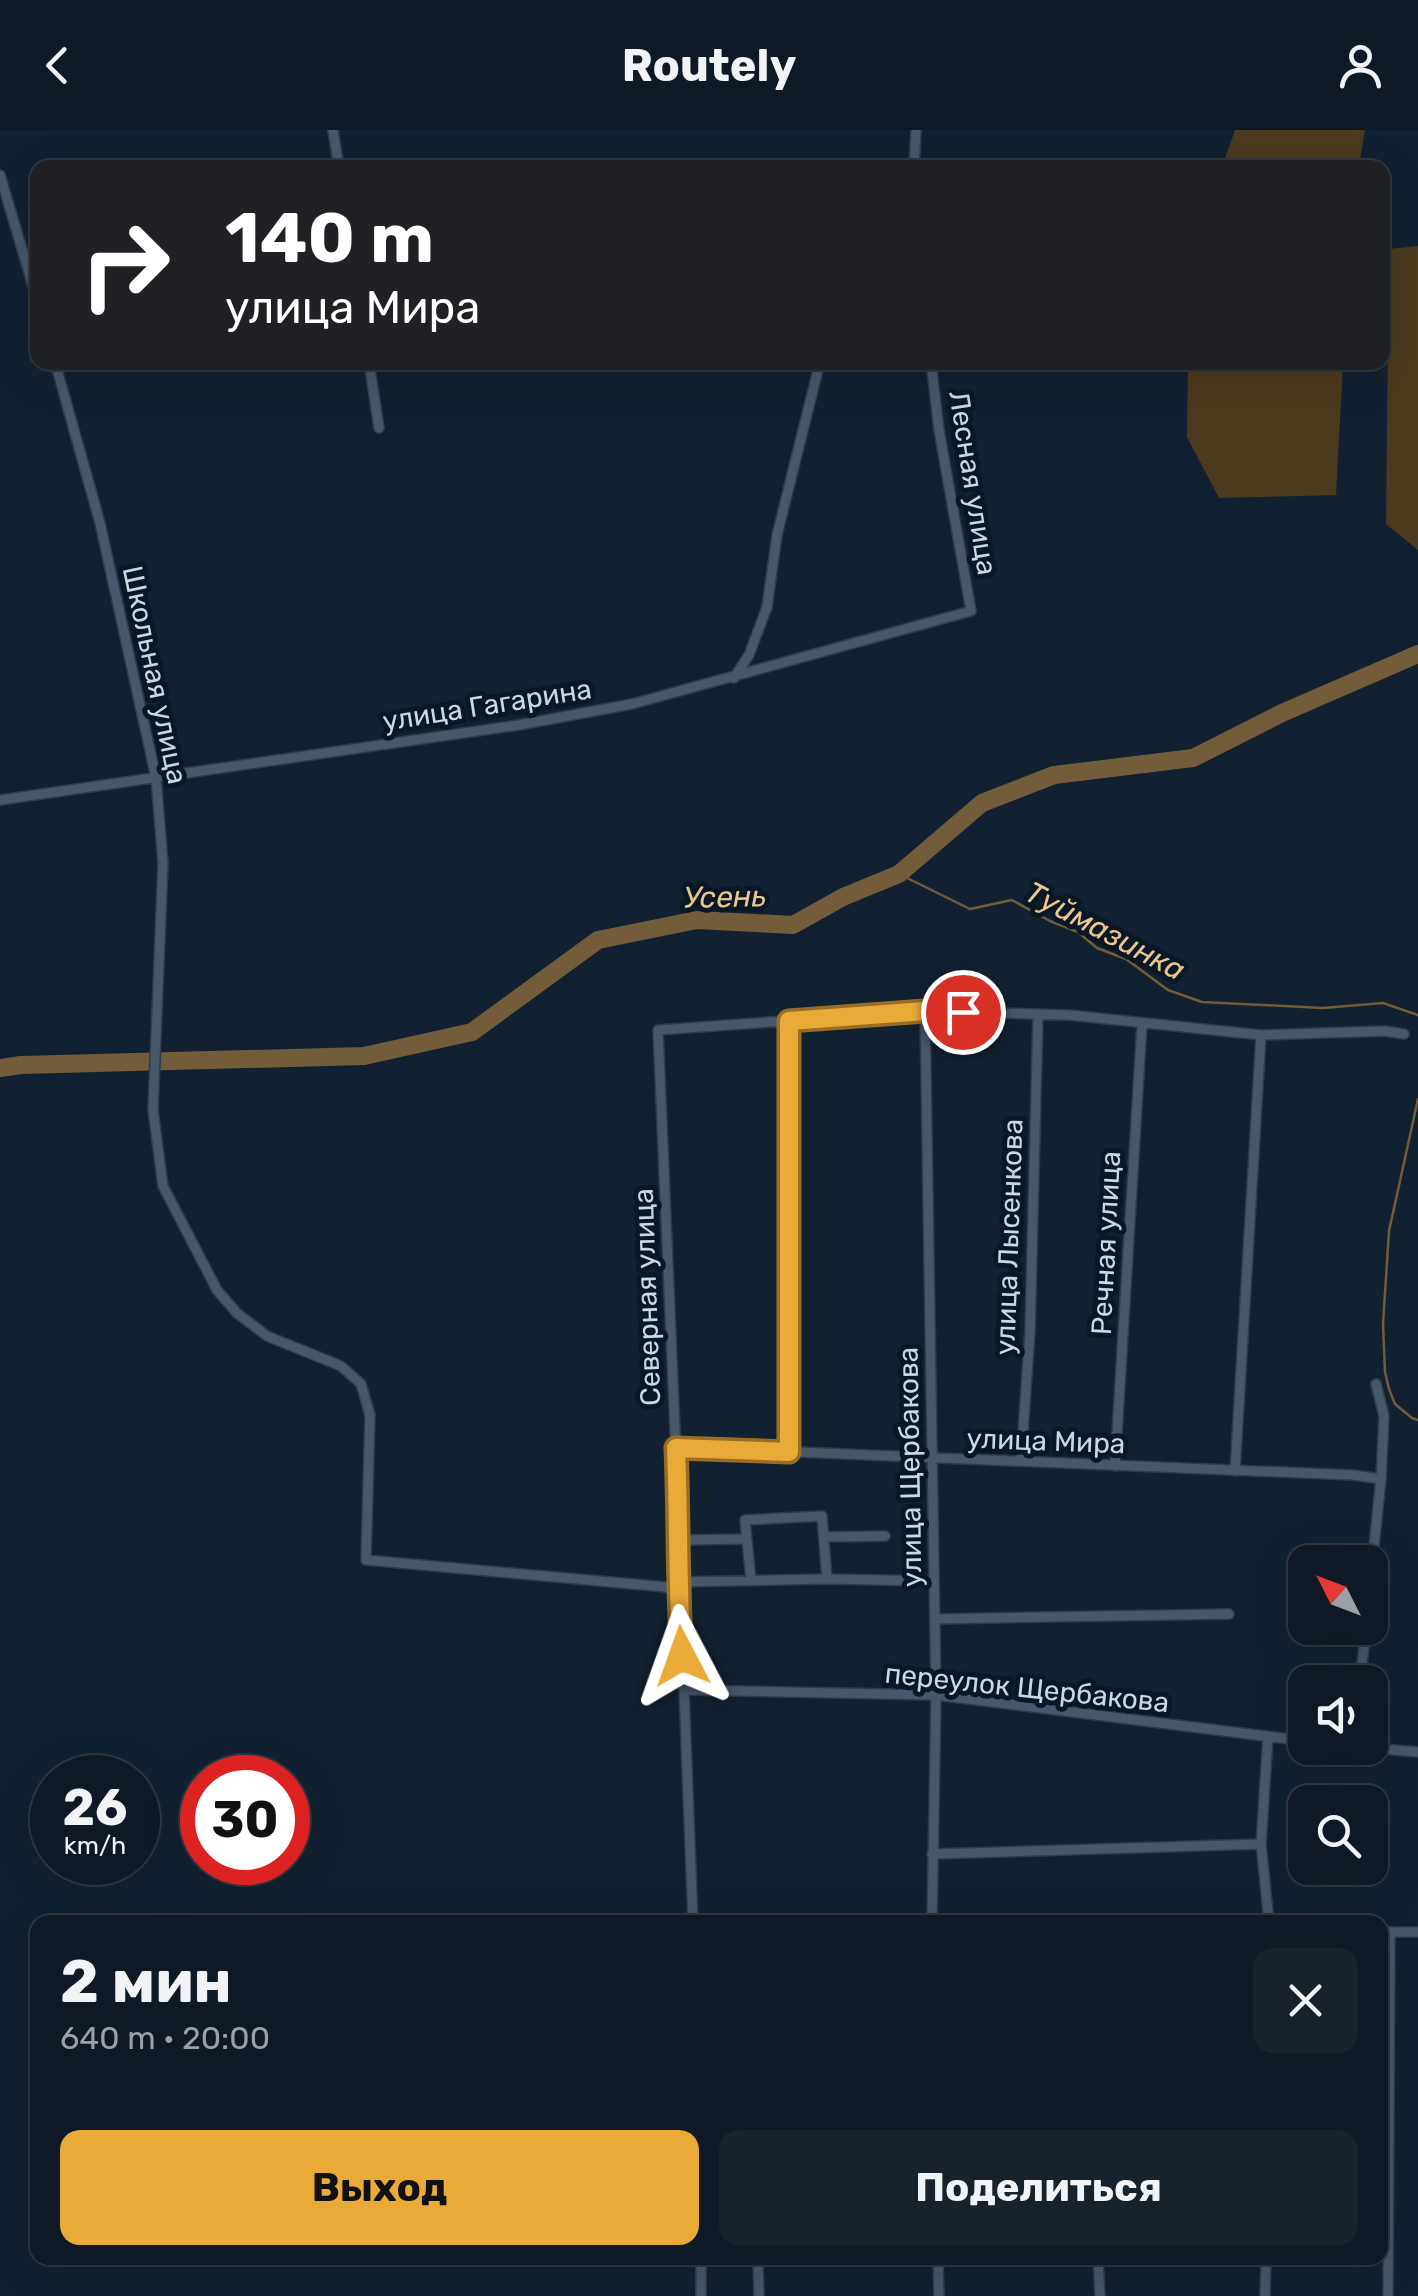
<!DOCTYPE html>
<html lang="ru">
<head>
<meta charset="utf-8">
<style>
  body { margin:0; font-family:Rubik,sans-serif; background:#17222d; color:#f1f3f6; height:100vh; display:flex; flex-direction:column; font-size:38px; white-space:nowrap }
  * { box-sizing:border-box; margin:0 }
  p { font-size:32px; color:#9ba0a7 }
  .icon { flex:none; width:55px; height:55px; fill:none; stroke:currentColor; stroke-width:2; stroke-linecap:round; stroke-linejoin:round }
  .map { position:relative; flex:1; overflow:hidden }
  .details { position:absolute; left:30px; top:1785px; width:1358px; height:350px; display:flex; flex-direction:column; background:#0e1925; border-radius:20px; box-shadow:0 10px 40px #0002,0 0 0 2px #2e3842 }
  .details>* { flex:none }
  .banner { position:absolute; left:30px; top:30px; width:1360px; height:210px; border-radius:20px; box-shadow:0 10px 40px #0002,0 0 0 2px #2e3842; background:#202124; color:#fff; overflow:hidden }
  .needle { width:65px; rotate:312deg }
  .buttons { position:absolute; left:1288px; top:1415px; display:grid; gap:20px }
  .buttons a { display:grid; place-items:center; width:100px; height:100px; border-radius:20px; background:#0e1925; box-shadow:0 10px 40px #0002,0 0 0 2px #2e3842; font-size:50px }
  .speed { position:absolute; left:30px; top:1625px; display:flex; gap:20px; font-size:50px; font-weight:700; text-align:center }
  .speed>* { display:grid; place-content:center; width:130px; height:130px; border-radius:50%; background:#0e1925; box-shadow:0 10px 40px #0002,0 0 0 2px #2e3842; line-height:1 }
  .speed small { font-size:25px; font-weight:400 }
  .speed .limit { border:15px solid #d22; background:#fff; color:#111 }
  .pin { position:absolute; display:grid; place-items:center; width:85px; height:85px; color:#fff; margin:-42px; border:5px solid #fff; border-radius:50%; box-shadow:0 2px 10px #0007 }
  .me { position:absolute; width:110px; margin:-55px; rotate:356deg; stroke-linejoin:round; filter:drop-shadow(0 0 8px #0008) }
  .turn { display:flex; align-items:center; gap:35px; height:210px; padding:0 30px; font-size:45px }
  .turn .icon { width:130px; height:130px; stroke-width:2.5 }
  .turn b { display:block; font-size:70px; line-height:85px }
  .round { display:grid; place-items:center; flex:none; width:105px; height:105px; border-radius:20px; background:#17222d }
  .head { display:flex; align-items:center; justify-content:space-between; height:170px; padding:0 30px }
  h1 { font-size:60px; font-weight:700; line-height:75px }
  .button { display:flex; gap:20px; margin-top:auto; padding:20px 30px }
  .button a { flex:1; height:115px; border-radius:20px; background:#e9aa38; color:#111; font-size:40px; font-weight:700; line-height:115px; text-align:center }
  .button a+a { background:#17222d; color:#f1f3f6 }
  header { display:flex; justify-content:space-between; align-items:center; height:130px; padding:0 30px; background:#0e1925; font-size:45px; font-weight:700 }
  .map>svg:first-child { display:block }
  .green { fill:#4c3a1e }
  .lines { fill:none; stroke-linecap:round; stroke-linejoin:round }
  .stream { stroke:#725c39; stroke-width:2.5 }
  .river { stroke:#725c39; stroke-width:18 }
  .minor-casing { stroke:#323b49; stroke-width:12 }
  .minor { stroke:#47586a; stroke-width:9 }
  .route-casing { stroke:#976e24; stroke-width:25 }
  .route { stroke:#e9aa38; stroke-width:18 }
  .labels { text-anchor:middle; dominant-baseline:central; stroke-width:10; stroke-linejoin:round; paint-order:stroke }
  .street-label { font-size:28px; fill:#cdd7e2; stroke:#091827 }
  .water-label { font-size:30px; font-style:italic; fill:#ecc68b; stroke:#091827 }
</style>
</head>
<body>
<header><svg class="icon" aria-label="back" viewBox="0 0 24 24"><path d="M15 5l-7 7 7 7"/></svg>Routely<svg class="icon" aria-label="person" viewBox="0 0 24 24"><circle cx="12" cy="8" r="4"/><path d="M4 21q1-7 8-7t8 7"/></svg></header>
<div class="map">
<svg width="1418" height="2166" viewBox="0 0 1418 2166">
  <rect width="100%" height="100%" fill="#122131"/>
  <path class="green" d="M1235,0H1365L1359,37H1222Z
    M1418,116V420L1386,394L1389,119Z
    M1188,233H1343L1336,365L1219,368L1187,307Z"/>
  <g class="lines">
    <path class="stream" d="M899,744L970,779L1012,770L1050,791L1078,802L1097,818L1126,829L1168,860L1202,872L1323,878L1383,873L1418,885
      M1418,969L1389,1101L1383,1194L1385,1242L1389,1259L1395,1274L1412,1288L1418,1290"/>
    <path class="river" d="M0,938L21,935L364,926L472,902L598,810L697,790L793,795L843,767L899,744L982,673L1054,645L1193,628L1282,583L1418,524"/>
    <defs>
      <path id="minor" d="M333,0L339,38
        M914,38L916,0
        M0,45L38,173
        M55,232L100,393L156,648L163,733L153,980L163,1056L217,1160L237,1183L267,1206L341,1236L361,1254L370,1285L366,1430L677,1458
        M369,232L379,298
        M734,548L749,525L767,477L777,405L820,232
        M0,670L519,595L632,574L971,481L939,300L931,232
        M925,881L936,1565L932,1792
        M676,1317L1353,1345L1381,1349
        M789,1323V891
        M1021,1331L1030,1201L1038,885
        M1115,1336L1142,894
        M1235,1341L1261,905
        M824,1407L885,1406
        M679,1410L747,1409
        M751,1451L745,1390L822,1386L827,1449
        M677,1452L827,1449L934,1451
        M1370,1454L1381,1349L1384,1286L1376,1254
        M935,1489L1229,1484
        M1360,1552L1366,1498
        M684,1560L936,1565L1305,1611
        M1268,1607L1261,1714L1269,1792
        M1370,1618L1418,1622
        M932,1724L1261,1714
        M693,1792L684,1560L677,1458L679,1394L658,900L925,881L1069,885L1261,905L1385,901L1404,904
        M1380,1802H1418
        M701,2128V2166
        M758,2128L759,2166
        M938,2128L939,2166
        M1098,2128L1100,2166
        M1265,2166L1266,2128
        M1388,2166L1390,1802"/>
    </defs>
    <use href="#minor" class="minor-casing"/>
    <use href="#minor" class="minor"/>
  </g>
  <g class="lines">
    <defs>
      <path id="route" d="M682,1526C677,1457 679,1387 676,1318L789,1322V891L925,881L963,882"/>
    </defs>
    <use href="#route" class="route-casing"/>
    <use href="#route" class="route"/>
  </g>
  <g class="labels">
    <g class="street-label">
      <text transform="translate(973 353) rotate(81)">Лесная улица</text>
      <text transform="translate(155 545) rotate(78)">Школьная улица</text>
      <text transform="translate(487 575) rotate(-9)">улица Гагарина</text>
      <text transform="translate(1009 1107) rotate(-88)">улица Лысенкова</text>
      <text transform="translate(1106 1113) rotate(-87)">Речная улица</text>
      <text transform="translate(647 1167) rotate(-92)">Северная улица</text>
      <text transform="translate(1046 1311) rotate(2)">улица Мира</text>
      <text transform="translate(910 1337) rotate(-91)">улица Щербакова</text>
      <text transform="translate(1027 1558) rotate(6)">переулок Щербакова</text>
    </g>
    <g class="water-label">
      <text transform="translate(725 767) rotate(-1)">Усень</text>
      <text transform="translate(1105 801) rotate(28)">Туймазинка</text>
    </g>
  </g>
</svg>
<div class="buttons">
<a><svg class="needle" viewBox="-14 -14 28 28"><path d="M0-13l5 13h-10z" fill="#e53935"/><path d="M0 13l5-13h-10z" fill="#9ba0a7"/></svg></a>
<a><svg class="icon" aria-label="sound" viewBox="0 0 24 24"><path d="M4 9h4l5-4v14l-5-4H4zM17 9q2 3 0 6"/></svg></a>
<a><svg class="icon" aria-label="search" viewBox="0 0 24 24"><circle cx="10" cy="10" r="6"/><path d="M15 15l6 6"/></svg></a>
</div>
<div class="speed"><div>26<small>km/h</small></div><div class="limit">30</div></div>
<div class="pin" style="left:963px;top:882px;background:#d93025"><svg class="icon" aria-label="arrive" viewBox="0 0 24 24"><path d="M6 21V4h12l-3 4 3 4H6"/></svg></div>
<svg class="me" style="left:682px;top:1526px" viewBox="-20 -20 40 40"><path d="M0-17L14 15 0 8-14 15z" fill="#e9aa38" stroke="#fff" stroke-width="4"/></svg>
<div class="banner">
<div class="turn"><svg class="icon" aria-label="right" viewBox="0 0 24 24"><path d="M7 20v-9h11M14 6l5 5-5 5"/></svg><div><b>140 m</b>улица Мира</div></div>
</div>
<section class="details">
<div class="head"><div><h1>2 мин</h1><p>640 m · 20:00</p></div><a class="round"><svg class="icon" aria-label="close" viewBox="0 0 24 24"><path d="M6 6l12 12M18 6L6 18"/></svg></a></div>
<div class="button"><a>Выход</a><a>Поделиться</a></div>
</section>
</div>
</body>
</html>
